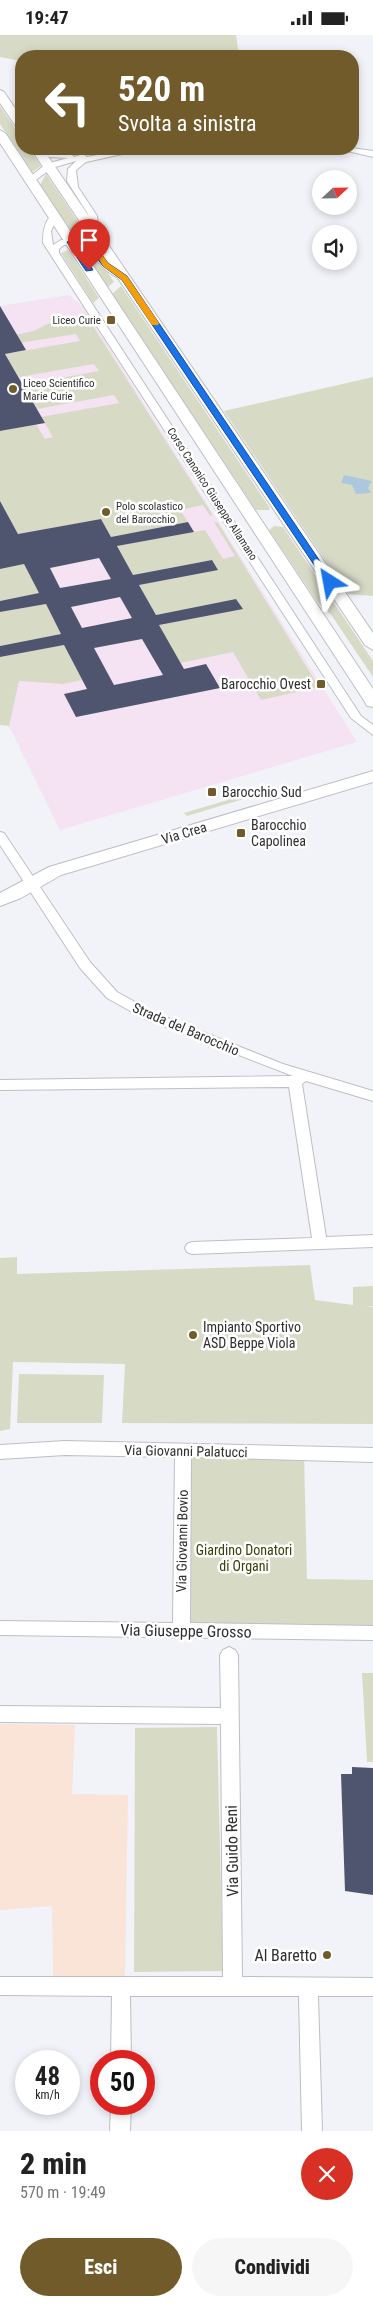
<!DOCTYPE html>
<html lang="it">
<head>
<meta charset="utf-8">
<style>
  body { margin:0; font-family:"Roboto Condensed",sans-serif; background:#f6f6f6; color:#222; height:100vh; display:flex; flex-direction:column; font-size:19px; white-space:nowrap }
  * { box-sizing:border-box; margin:0 }
  p { font-size:16px; color:#767676 }
  .icon { flex:none; width:28px; height:28px; fill:none; stroke:currentColor; stroke-width:2; stroke-linecap:round; stroke-linejoin:round }
  .map { position:relative; height:2096px; overflow:hidden }
  .panel { display:flex; flex-direction:column; background:#fff; flex:1 }
  .panel>* { flex:none }
  .banner { position:absolute; left:15px; top:15px; width:344px; height:105px; border-radius:20px; box-shadow:0 2px 8px #0003; background:#725b2b; color:#fff; overflow:hidden }
  .needle { width:32px; rotate:68deg }
  .buttons { position:absolute; left:312px; top:135px; display:grid; gap:10px }
  .buttons a { display:grid; place-items:center; width:45px; height:45px; border-radius:50%; background:#fff; box-shadow:0 2px 8px #0003; font-size:25px }
  .speed { position:absolute; left:15px; top:2015px; display:flex; gap:10px; font-size:25px; font-weight:700; text-align:center }
  .speed>* { display:grid; place-content:center; width:65px; height:65px; border-radius:50%; background:#fff; box-shadow:0 2px 8px #0003; line-height:1 }
  .speed small { font-size:12px; font-weight:400 }
  .speed .limit { border:8px solid #d22; background:#fff; color:#111 }
  .pin { position:absolute; display:grid; place-items:center; width:42px; height:42px; color:#fff; margin:-51px -21px; border-radius:50% 50% 50% 0; rotate:-45deg; box-shadow:0 0 5px #0007 }
  .pin .icon { rotate:45deg }
  .me { position:absolute; width:55px; margin:-28px; rotate:326deg; stroke-linejoin:round; filter:drop-shadow(0 0 4px #0008) }
  .turn { display:flex; align-items:center; gap:18px; height:105px; padding:0 20px; font-size:22px }
  .turn .icon { width:65px; height:65px; stroke-width:2.5 }
  .turn b { display:block; font-size:35px; line-height:42px }
  .round { display:grid; place-items:center; flex:none; width:52px; height:52px; border-radius:26px; background:#f6f6f6 }
  .summary { display:flex; align-items:center; justify-content:space-between; height:85px; padding:0 20px }
  h1 { font-size:30px; font-weight:800; line-height:38px }
  .primary-button { display:flex; gap:10px; margin-top:auto; padding:10px 20px }
  .primary-button a { flex:1; height:58px; border-radius:30px; background:#725b2b; color:#fff; font-size:20px; font-weight:800; line-height:58px; text-align:center }
  .primary-button a+a { background:#f6f6f6; color:#222 }
  .status { display:flex; justify-content:space-between; align-items:center; height:35px; padding:0 25px; background:#fff; direction:ltr }
  .status svg { height:14px; fill:currentColor }
  .map>svg:first-child { display:block }
  .industrial { fill:#fae4d7 }
  .education { fill:#f5e2f3 }
  .green { fill:#d7dbc6 }
  .water { fill:#acc8de }
  .building { fill:#50556f; fill-rule:evenodd }
  .lines { fill:none; stroke-linecap:round; stroke-linejoin:round }
  .street-casing { stroke:#bebfc5; stroke-width:2 }
  .secondary-casing { stroke:#bebfc5; stroke-width:2 }
  .street { fill:#fff; fill-rule:evenodd }
  .secondary { fill:#fff; fill-rule:evenodd }
  .route { fill:#1a73e8; stroke:#114b97 }
  .slow { fill:#f59e0b }
  .poi-dot { fill:#725b2b; stroke:#fff; stroke-width:2 }
  .labels { text-anchor:middle; dominant-baseline:central; stroke-width:5; stroke-linejoin:round; paint-order:stroke }
  .far-poi-label { font-size:11px; fill:#2f2f31; stroke:#fff; text-anchor:start }
  .far-street-label { font-size:11px; fill:#2f2f31; stroke:#fff }
  .poi-label { font-size:14px; fill:#2f2f31; stroke:#fff; text-anchor:start }
  .street-label { font-size:14px; fill:#2f2f31; stroke:#fff }
  .park-label { font-size:14px; fill:#3b3f07; stroke:#fff }
  .near-street-label { font-size:16px; fill:#2f2f31; stroke:#fff }
  .near-poi-label { font-size:16px; fill:#2f2f31; stroke:#fff; text-anchor:end }
</style>
</head>
<body>
<div class="status"><b>19:47</b><svg viewBox="0 0 49 12"><path d="M0 12V9h3v3zM5 12V6h3v6zM10 12V3h3v9zM15 12V0h3v12zM26 1h20v11H26zM47 4h2v5h-2z"/></svg></div>
<div class="map">
<svg width="373" height="2096" viewBox="0 0 373 2096">
  <rect width="100%" height="100%" fill="#f1f3f9"/>
  <path class="industrial" d="M0,1689L75,1690L72,1759L128,1760L125,1941L53,1942L52,1871L0,1875Z"/>
  <path class="education" d="M69,260L85,274L357,707L60,795L11,695L0,679V271Z"/>
  <path class="green" d="M0,0H236L239,21H21V26L0,22Z
    M0,71L21,102V114H29L41,131L32,137L0,89Z
    M46,139L89,203L86,206L76,204L40,150Z
    M80,209L91,213L114,247L108,252Z
    M68,215L99,263L93,268L61,218Z
    M121,251L270,473L269,475H256L112,259Z
    M85,278L212,479L211,482L203,470L180,475L188,487L111,502L101,484L18,499L0,466V394L2,396L36,389L45,404L53,402L41,382L119,368L114,360L37,374L23,350L99,336L94,329L19,342L5,319L80,306L76,299L1,311L0,303L34,296L47,289L79,284Z
    M373,342V561L348,559L224,376Z
    M214,487L218,488L319,652L261,665L233,617L180,628L159,590L242,573L236,564L156,580L139,550L217,534L212,525L133,540L117,511L205,495L223,524L235,521Z
    M274,491L283,492L373,626V642L332,581L316,565L269,495Z
    M24,529L39,558L0,566V534Z
    M46,569L61,599L0,611V577Z
    M64,610L82,645L63,649L19,646L9,691L0,690V622Z
    M255,757L257,760L187,781L184,778Z
    M17,1222V1239L310,1230L315,1265L353,1270V1252L373,1251V1271H366L373,1272V1389L122,1388L125,1329L13,1327L10,1394L0,1396V1223Z
    M19,1339L104,1340L102,1388H17Z
    M183,1417L304,1419L307,1544L373,1545V1598L181,1597Z
    M362,1638H373V1727H367Z
    M217,1692L223,1936L134,1937L135,1693Z"/>
  <path class="water" d="M344,440L372,446L368,453L371,458L356,459L352,450L341,448Z"/>
  <path class="building" d="M0,271L26,315L5,319L45,388L0,396Z
    M0,466L18,499L101,484L111,502L188,487L194,497L117,511L133,540L212,525L218,535L139,550L156,580L236,564L243,574L159,590L184,634L206,629L220,653L76,682L64,659L87,654L64,610L0,622V611L61,599L46,569L0,577V566L39,558L24,529L0,534ZM99,523L111,544L60,553L50,533ZM120,562L132,583L82,593L71,572ZM142,604L163,640L114,650L94,613Z
    M352,1732L373,1733V1860L345,1856L341,1739H352Z"/>
  <g class="lines">
    <defs>
      <path id="street" d="M352,113L373,116V122L339,114Z
        M38,114L70,118L74,122L83,119L87,122L129,114H145L86,127L76,135L78,152L97,181L99,199L95,202L91,199L88,179L67,146L68,134L76,126L52,133L33,147L26,145L46,129L68,123L49,122Z
        M54,179L58,182L51,196L53,210L61,205L89,206L98,213L109,228L130,243L122,245C115,241 107,237 102,231C87,215 89,208 64,210L59,214V218L361,681L373,690V700L351,683L43,208C43,198 44,184 54,179Z
        M0,797L4,798L90,927L117,957L153,977L283,1029L373,1056V1066L306,1046L302,1049L326,1202L373,1200V1212L192,1219L187,1217L185,1213L187,1209L192,1207L312,1203L289,1052L0,1055V1045L293,1041L143,983L107,963L80,933L0,810Z
        M65,1406L373,1413V1427L191,1422L190,1588L373,1591V1605L0,1600V1586L173,1588L175,1422L65,1420L0,1424V1410Z
        M229,1612L235,1615L238,1620L242,1942L373,1943V1961H318L322,2096H302L299,1961H130L131,2026H111L112,1961L0,1960V1942H223L221,1689L0,1687V1671L221,1673L220,1620L223,1615Z
        M111,2069H131L130,2096H110Z"/>
      <path id="secondary" d="M0,55L4,57L21,82V94L17,93L0,68Z
        M0,95L6,99L373,654V672L367,671L365,667L0,108Z
        M31,114H43L373,598V615L365,610Z
        M373,736V747L61,840L21,863L0,871V858L49,832Z"/>
    </defs>
    <use href="#street" class="street-casing"/>
    <use href="#secondary" class="secondary-casing"/>
    <use href="#street" class="street"/>
    <use href="#secondary" class="secondary"/>
  </g>
  <path class="route" d="M71,205L94,209L108,228L127,241L334,547L333,549H327L122,245L103,231L89,213L77,210L93,235L86,236L67,207Z"/>
  <path class="slow" d="M94,215H99L108,228L127,241L159,288L158,290H152L122,245L103,231Z"/>
  <g class="poi-dot">
    <rect x="106" y="280" width="10" height="10" rx="2.5"/>
    <circle cx="13" cy="354" r="5"/>
    <circle cx="106" cy="477" r="5"/>
    <rect x="316" y="644" width="10" height="10" rx="2.5"/>
    <rect x="207" y="752" width="10" height="10" rx="2.5"/>
    <rect x="236" y="793" width="10" height="10" rx="2.5"/>
    <circle cx="193" cy="1300" r="5"/>
    <circle cx="327" cy="1920" r="5"/>
  </g>
  <g class="labels">
    <g class="far-poi-label">
      <text x="101" y="285" text-anchor="end">Liceo Curie</text>
      <text x="23" y="348">Liceo Scientifico<tspan x="23" dy="13">Marie Curie</tspan></text>
      <text x="116" y="471">Polo scolastico<tspan x="116" dy="13">del Barocchio</tspan></text>
    </g>
    <g class="far-street-label">
      <text transform="translate(212 459) rotate(57)">Corso Canonico Giuseppe Allamano</text>
    </g>
    <g class="poi-label">
      <text x="311" y="649" text-anchor="end">Barocchio Ovest</text>
      <text x="222" y="757">Barocchio Sud</text>
      <text x="251" y="790">Barocchio<tspan x="251" dy="16">Capolinea</tspan></text>
      <text x="203" y="1292">Impianto Sportivo<tspan x="203" dy="16">ASD Beppe Viola</tspan></text>
    </g>
    <g class="street-label">
      <text transform="translate(184 798) rotate(-17)">Via Crea</text>
      <text transform="translate(186 994) rotate(23)">Strada del Barocchio</text>
      <text transform="translate(186 1416) rotate(1)">Via Giovanni Palatucci</text>
      <text transform="translate(182 1506) rotate(-89)">Via Giovanni Bovio</text>
    </g>
    <g class="park-label">
      <text x="244" y="1515">Giardino Donatori<tspan x="244" dy="16">di Organi</tspan></text>
    </g>
    <g class="near-street-label">
      <text transform="translate(186 1596) rotate(1)">Via Giuseppe Grosso</text>
      <text transform="translate(232 1816) rotate(-91)">Via Guido Reni</text>
    </g>
    <g class="near-poi-label">
      <text x="317" y="1920">Al Baretto</text>
    </g>
  </g>
</svg>
<div class="buttons">
<a><svg class="needle" viewBox="-14 -14 28 28"><path d="M0-13l5 13h-10z" fill="#e53935"/><path d="M0 13l5-13h-10z" fill="#767676"/></svg></a>
<a><svg class="icon" aria-label="sound" viewBox="0 0 24 24"><path d="M4 9h4l5-4v14l-5-4H4zM17 9q2 3 0 6"/></svg></a>
</div>
<div class="speed"><div>48<small>km/h</small></div><div class="limit">50</div></div>
<div class="pin" style="left:89px;top:235px;background:#d93025"><svg class="icon" aria-label="arrive" viewBox="0 0 24 24"><path d="M6 21V4h12l-3 4 3 4H6"/></svg></div>
<svg class="me" style="left:330px;top:547px" viewBox="-20 -20 40 40"><path d="M0-17L14 15 0 8-14 15z" fill="#1a73e8" stroke="#fff" stroke-width="4"/></svg>
<div class="banner">
<div class="turn"><svg class="icon" aria-label="left" viewBox="0 0 24 24"><path d="M17 20v-9H6M10 6l-5 5 5 5"/></svg><div><b>520 m</b>Svolta a sinistra</div></div>
</div>
</div>
<section class="panel">
<div class="summary"><div><h1>2 min</h1><p>570 m · 19:49</p></div><a class="round" style="background:#d93025;color:#fff"><svg class="icon" aria-label="close" viewBox="0 0 24 24"><path d="M6 6l12 12M18 6L6 18"/></svg></a></div>
<div class="primary-button"><a>Esci</a><a>Condividi</a></div>
</section>
</body>
</html>
